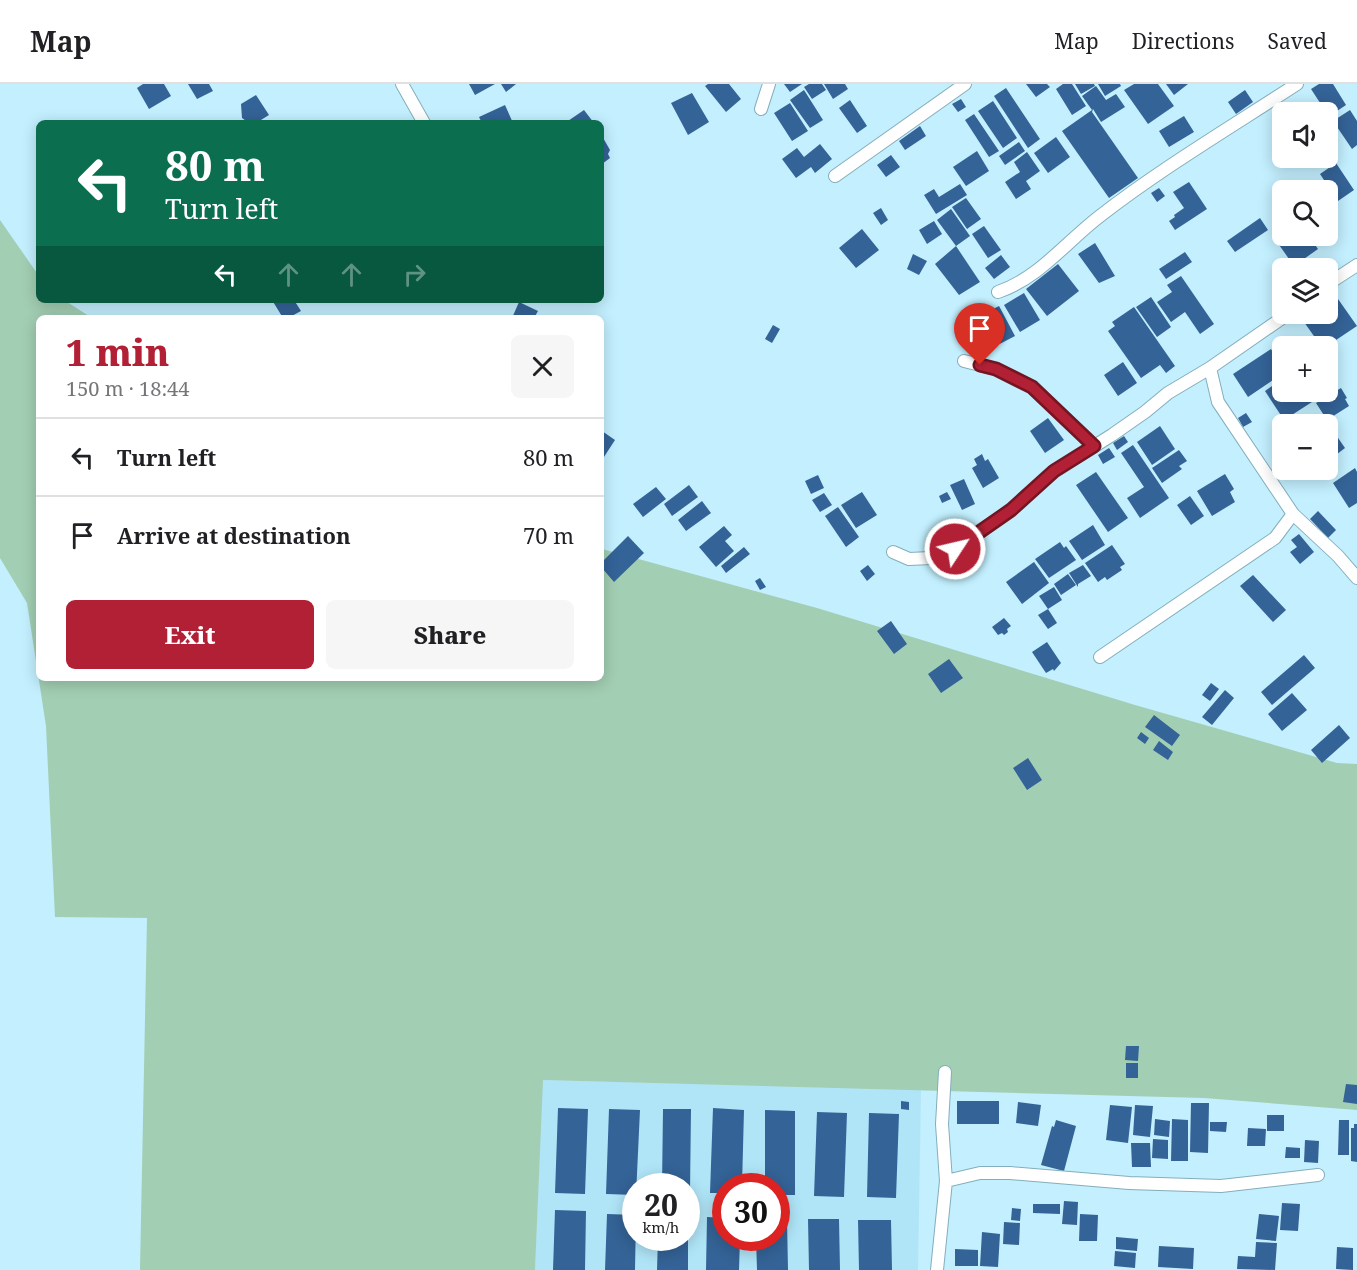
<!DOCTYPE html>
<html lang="en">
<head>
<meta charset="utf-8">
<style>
  body { margin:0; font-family:"Noto Serif",serif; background:#f6f6f6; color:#202124; height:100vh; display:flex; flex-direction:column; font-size:22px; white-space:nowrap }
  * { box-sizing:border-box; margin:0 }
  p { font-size:20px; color:#757577 }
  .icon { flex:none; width:33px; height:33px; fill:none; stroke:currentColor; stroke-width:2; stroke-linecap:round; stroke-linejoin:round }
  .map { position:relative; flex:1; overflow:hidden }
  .side { position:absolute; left:36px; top:231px; width:568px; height:366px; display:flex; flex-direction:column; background:#fff; border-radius:9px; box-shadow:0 3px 15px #0003 }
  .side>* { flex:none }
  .banner { position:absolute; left:36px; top:36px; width:568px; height:183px; border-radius:9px; box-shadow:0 3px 15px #0003; background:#0b6e4f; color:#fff; overflow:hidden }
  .fabs { position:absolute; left:1272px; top:18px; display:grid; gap:12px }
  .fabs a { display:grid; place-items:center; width:66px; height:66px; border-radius:9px; background:#fff; box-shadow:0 3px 15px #0003; font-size:30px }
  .speed { position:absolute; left:622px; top:1089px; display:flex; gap:12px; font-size:30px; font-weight:700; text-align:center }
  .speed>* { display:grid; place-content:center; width:78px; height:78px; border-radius:50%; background:#fff; box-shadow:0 3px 15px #0003; line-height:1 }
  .speed small { font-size:15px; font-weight:400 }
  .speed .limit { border:9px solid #d22; background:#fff; color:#111 }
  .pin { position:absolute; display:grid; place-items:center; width:51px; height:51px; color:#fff; margin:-62px -26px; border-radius:50% 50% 50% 0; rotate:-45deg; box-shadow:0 0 6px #0007 }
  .pin .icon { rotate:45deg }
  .me { position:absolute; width:66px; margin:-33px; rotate:55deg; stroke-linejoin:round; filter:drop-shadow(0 0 4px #0008) }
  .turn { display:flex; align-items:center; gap:21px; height:126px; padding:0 30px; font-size:27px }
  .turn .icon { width:78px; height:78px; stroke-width:2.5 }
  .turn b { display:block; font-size:42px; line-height:51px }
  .lanes { display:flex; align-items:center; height:57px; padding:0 30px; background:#0003; justify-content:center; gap:30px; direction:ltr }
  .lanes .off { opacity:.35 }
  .round { display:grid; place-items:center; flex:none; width:63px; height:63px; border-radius:9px; background:#f6f6f6 }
  .head { display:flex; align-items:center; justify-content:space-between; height:102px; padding:0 30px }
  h1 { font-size:36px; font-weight:800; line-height:45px; color:#b22035 }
  .action { display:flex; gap:12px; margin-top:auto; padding:12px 30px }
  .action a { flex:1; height:69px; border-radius:9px; background:#b22035; color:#fff; font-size:24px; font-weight:800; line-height:69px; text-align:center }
  .action a+a { background:#f6f6f6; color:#202124 }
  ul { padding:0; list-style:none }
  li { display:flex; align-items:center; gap:18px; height:78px; padding:0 30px; border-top:2px solid #e0e0e0 }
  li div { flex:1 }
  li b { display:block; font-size:22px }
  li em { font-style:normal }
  header { display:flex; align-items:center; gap:36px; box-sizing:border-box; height:84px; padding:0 30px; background:#fff; border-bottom:2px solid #e0e0e0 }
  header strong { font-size:28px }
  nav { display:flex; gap:33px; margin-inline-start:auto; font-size:21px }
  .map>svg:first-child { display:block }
  .built { fill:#b0e5f8; fill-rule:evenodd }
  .green { fill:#a2ceb3 }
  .building { fill:#346397 }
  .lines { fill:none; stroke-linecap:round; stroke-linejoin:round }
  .minor-casing { stroke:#84aebc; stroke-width:14 }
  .minor { stroke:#fff; stroke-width:12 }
  .route-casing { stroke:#741522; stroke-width:15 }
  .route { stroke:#b22035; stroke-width:10 }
</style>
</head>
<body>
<header>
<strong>Map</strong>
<nav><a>Map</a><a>Directions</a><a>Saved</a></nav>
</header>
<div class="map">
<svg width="1357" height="1186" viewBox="0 0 1357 1186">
  <rect width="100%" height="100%" fill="#c3effe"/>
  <path class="built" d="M542,996L921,1005L918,1186H535ZM636,1102H687V1154H636ZM726,1102H777V1154H726Z"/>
  <path class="green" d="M0,136L39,192V216H64L92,234H39V594H602V465L817,524L1135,621L1337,679L1357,680V1026L1204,1014L543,996L535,1186H140L147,834L55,833L46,642L27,519L0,474Z"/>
  <path class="building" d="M143,0H164L171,12L149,25L137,4Z
    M188,0H209L213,7L197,15Z
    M469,0H495L475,11Z
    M501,0H516L506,8Z
    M708,0H729L741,15L726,28L705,2Z
    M784,0H802L790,8Z
    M809,0H822L826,6L812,15L804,3Z
    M824,0H845L848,5L833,15Z
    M1026,0H1047L1050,3L1036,13Z
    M1063,0H1072L1086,22L1072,31L1056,5Z
    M1075,0H1094L1095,2L1081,10Z
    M1098,0H1120L1121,2L1105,12Z
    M1134,0H1158L1174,22L1148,40L1124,6Z
    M1166,0H1188L1174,11Z
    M1319,0H1333L1346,21L1328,33V28H1326L1311,5Z
    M1096,2L1106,16L1116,10L1125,23L1101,38L1093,25L1092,28L1138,94L1109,114L1062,47L1092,26L1082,12Z
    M1006,4L1040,55L1028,64L994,12Z
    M804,6L823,36L810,44L790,16Z
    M1245,6L1253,18L1236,30L1228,18Z
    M692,9L709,38L688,51L671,19Z
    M256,11L269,31L256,39H249L242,34L241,20Z
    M961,15L966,23L958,28L952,20Z
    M850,16L867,42L857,49L839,24Z
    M993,17L1017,54L1003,64L978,27Z
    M790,19L808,47L792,57L774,29Z
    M505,21L513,39H482L479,33Z
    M584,26L594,39H565Z
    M1350,26L1357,37V61L1352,65L1333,37Z
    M974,30L999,67L989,73L965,36Z
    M1184,32L1194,48L1169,63L1159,47Z
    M920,42L926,52L905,66L899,57Z
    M602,52L610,66L608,70L610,74L602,80Z
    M1056,53L1070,73L1048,89L1034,69Z
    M1019,58L1025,67L1005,81L999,72Z
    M820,60L832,75L815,89L811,83L796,94L782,75L797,64L804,73Z
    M977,67L989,87L966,102L953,83Z
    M1027,68L1040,87L1026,97L1031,105L1016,115L1005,98L1020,88L1014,78Z
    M891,71L900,83L886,93L877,81Z
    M1336,79L1354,106L1338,117L1320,90Z
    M1189,98L1207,125L1175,146L1169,137L1175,133L1174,131L1184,124L1173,108Z
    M960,100L967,111L936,130L924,111L934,105L939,113Z
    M1159,104L1165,112L1157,118L1151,109Z
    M966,114L981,135L967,145L952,123Z
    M881,124L888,136L881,141L873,129Z
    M951,125L970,152L956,162L937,136Z
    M1260,134L1268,146L1235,168L1227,157Z
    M934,137L942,150L927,160L919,146Z
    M984,142L1001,166L988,174L972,150Z
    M862,145L879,166L856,184L839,164Z
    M1287,152H1309L1318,165L1294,182L1277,158Z
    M1095,159L1115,192L1099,199L1078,170Z
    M956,162L980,198L959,211L935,180Z
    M1185,168L1192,178L1166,195L1159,185Z
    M913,170L927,177L919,191L907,185Z
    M1001,171L1010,183L994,195L985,184Z
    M1058,180L1079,207L1047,232L1026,205Z
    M1181,192L1214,240L1200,250L1185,228L1171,238L1157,218L1172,208L1167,201Z
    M1024,209L1040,236L1020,248L1004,221Z
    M1151,213L1171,243L1157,253L1136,223Z
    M1338,215L1357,242L1327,262H1321L1304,238L1316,230H1328V222Z
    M272,216H294L301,227L288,234H283Z
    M519,218L538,227L534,234H512Z
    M999,222L1015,252L992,264L976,234Z
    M1134,223L1175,282L1166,289L1160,281L1141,294L1108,247L1115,242L1112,238Z
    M971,233L982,251L970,264L955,249Z
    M773,241L780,245L772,259L765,255Z
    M1304,252L1311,262H1289Z
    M1271,265L1282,283V290L1248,313L1233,290Z
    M1123,278L1137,299L1118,312L1104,291Z
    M1282,295V308H1306L1312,318L1284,336L1265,307Z
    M1341,304L1347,314L1345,315L1349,322L1327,336L1316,319Z
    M1246,329L1252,338L1243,343L1238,334Z
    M1048,334L1064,356L1045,369L1030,347Z
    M1160,342L1175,365L1152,381L1137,358Z
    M602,347L615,356L602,376Z
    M1336,351L1345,364L1328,377V357Z
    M1124,352L1128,358L1117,366L1113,359Z
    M1133,361L1169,414L1140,434L1127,414L1144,403L1121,369Z
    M1109,364L1115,373L1103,380L1098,371Z
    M1179,366L1187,377L1179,382L1182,385L1162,399L1152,384Z
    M982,370L985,377L988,375L999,394L983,404L972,384L977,381L974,375Z
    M1355,384L1357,388V419L1349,424L1333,399Z
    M1294,386H1307L1297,394L1292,391V387Z
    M1096,388L1128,434L1108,448L1076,401Z
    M1225,390L1234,405L1230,408L1235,418L1212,432L1197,407Z
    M818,391L824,404L811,410L805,397Z
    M964,395L975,420L962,426L950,401Z
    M689,401L698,413L672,432L664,420Z
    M656,403L666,415L643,433L633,420Z
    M862,408L877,431L856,444L841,421Z
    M947,408L951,415L942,419L939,412Z
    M824,409L832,421L820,428L812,416Z
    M1190,412L1204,432L1191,441L1177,421Z
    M702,417L711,429L686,447L678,436Z
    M838,423L859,453L846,463L825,432Z
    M1318,427L1336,446L1328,454L1310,435Z
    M1093,441L1105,461L1082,476L1069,457Z
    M724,442L732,451L725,457L734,467L716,483L699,463Z
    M1299,450L1314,468L1300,480L1290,468L1297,463L1291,456Z
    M628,452L644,469L614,498L602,484V478Z
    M1060,458L1064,464L1066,462L1076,476L1049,494L1035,475Z
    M1112,461L1125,480L1120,483L1122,486L1107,496L1105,493L1098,498L1085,479Z
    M744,463L750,470L726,489L721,482Z
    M1034,478L1049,499L1022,520L1006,498Z
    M868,481L875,490L867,497L860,487Z
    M1083,481L1091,492L1078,500V503L1069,489Z
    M1068,490L1076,501L1061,511L1054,500Z
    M1253,491L1286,526L1273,538L1240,502Z
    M760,494L766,503L760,506L755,497Z
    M1054,503L1062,516L1048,525L1057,539L1048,545L1038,531L1048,525L1039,512Z
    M1004,534L1011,542L1007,545L1008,548L1004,551L1002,549L998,551L992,543Z
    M891,537L907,560L894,570L877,547Z
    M1047,558L1061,579L1054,587L1053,585L1046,589L1032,568Z
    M1304,571L1315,584L1272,621L1261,608Z
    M949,575L963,594L941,609L928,590Z
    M1211,599L1219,605L1210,617L1202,611Z
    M1225,606L1234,614L1212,641L1202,633Z
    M1292,609L1307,626L1282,647L1268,630Z
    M1154,631L1180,651L1172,662L1145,643Z
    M1339,641L1350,654L1322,679L1311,666Z
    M1141,648L1149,654L1145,660L1137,654Z
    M1159,657L1173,668L1168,676L1153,666Z
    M1028,674L1042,696L1027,706L1013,684Z
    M1126,962H1139L1138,977L1125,976Z
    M1126,979H1138V994H1126Z
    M1346,1000L1357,1001V1020L1343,1018Z
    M901,1017L909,1018V1026L901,1025Z
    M957,1017H999V1040H957Z
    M1018,1018L1041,1021L1038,1042L1016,1039Z
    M1191,1019H1209L1208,1069L1190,1068Z
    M1110,1021L1132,1023L1128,1059L1106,1056Z
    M1135,1021L1153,1022L1150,1053L1133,1051Z
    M558,1024L588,1025L585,1110L555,1109Z
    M713,1024L744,1026L742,1102H726V1109H710Z
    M609,1025L640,1026L636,1111L606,1110Z
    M663,1025H691L690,1107H687V1102H662Z
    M765,1026L795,1027V1111H777V1102H765Z
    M817,1028L847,1029L844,1113L814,1112Z
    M869,1029L899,1030L896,1114L867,1113Z
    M1267,1031H1284V1047H1267Z
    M1155,1035L1170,1037L1169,1053L1154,1051Z
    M1172,1035L1188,1036V1077H1171Z
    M1056,1036L1076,1042L1064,1087L1041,1081L1052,1042L1054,1043Z
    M1339,1036H1349V1071H1338Z
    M1210,1038H1227L1226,1048L1210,1047Z
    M1354,1040H1357V1078L1351,1077V1044H1354Z
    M1248,1044L1266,1045L1265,1062H1247Z
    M1153,1055L1168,1056V1075L1152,1074Z
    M1305,1056L1319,1057L1318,1079L1304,1078Z
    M1131,1059H1150L1151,1083H1132Z
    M1286,1063L1300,1064V1074H1285Z
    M1064,1117L1078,1118L1077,1141L1062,1140Z
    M1282,1119L1300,1120L1298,1147L1280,1146Z
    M1033,1120H1060V1130L1033,1129Z
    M1012,1124L1021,1125L1020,1137L1011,1136Z
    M555,1126L586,1127L585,1186H553Z
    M607,1130L636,1131L635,1186H605Z
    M1080,1130L1098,1131L1097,1157H1079Z
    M1259,1130L1279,1132L1276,1157L1256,1155Z
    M707,1133L726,1134V1154H740L739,1186H706Z
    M777,1135H787L788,1186H757L756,1154H777Z
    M808,1135H839L840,1186H809Z
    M858,1136H891L892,1186H859Z
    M1004,1138L1020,1139L1019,1161L1003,1160Z
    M982,1148L1000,1150L998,1183L980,1182Z
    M1116,1153L1138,1155L1137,1167L1116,1165Z
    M658,1154H688V1186H657Z
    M1256,1158L1277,1159L1275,1186L1237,1185L1238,1172L1255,1173Z
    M1159,1162L1194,1164L1193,1185L1158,1183Z
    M1337,1163L1353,1164V1186L1336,1185Z
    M955,1165L978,1166V1182H955Z
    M1115,1167L1136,1169L1135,1184L1114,1182Z"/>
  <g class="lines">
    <defs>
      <path id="minor" d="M402,0L424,39
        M761,25L769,0
        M835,92L965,0
        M1328,200L1357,181
        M998,208C1039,194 1066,158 1100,132C1162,84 1231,43 1297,0
        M964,277L996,285L1033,303L1094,362
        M1293,430L1338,472L1357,494
        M893,468L909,475L931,474L955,465L1011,426L1055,387L1112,351L1145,328L1168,309L1210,284L1288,230
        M1100,573L1275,454L1293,430L1218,318L1210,284
        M946,1097L980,1089H1010L1129,1099L1221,1102L1318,1091
        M937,1186L946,1097L942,1040L945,988"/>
    </defs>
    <use href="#minor" class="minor-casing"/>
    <use href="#minor" class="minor"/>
  </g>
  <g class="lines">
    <defs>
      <path id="route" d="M955,465L1011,426L1054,387L1094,362L1032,303L996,285L980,281"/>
    </defs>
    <use href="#route" class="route-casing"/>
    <use href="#route" class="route"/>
  </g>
</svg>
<div class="fabs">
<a><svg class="icon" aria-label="sound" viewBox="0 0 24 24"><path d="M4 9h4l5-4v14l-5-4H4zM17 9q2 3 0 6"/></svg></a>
<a><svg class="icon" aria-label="search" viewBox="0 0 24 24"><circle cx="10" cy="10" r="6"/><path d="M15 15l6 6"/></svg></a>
<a><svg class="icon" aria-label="layers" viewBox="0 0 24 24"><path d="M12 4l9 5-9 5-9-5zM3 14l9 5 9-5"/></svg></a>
<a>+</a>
<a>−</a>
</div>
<div class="speed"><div>20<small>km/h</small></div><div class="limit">30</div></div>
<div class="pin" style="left:980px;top:281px;background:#d93025"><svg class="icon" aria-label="arrive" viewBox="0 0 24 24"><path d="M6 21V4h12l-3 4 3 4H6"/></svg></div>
<svg class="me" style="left:955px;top:465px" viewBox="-20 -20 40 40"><circle r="17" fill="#b22035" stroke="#fff" stroke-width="3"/><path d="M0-11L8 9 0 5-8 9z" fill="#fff"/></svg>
<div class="banner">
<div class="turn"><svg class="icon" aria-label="left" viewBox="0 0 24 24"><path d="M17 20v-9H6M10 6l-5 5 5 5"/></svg><div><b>80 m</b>Turn left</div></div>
<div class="lanes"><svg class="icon" aria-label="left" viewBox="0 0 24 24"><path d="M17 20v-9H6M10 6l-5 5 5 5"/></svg><svg class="icon off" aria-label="ahead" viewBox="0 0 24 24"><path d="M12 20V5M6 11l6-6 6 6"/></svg><svg class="icon off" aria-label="ahead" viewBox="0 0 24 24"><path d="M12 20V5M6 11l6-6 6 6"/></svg><svg class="icon off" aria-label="right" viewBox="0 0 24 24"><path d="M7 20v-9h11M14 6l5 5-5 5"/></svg></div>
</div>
<section class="side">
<div class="head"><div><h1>1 min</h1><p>150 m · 18:44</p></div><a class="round"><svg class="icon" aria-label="close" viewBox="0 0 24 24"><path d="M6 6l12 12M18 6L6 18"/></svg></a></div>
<ul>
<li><svg class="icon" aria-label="left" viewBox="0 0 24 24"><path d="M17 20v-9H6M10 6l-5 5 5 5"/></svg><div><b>Turn left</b></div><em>80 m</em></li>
<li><svg class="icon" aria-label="arrive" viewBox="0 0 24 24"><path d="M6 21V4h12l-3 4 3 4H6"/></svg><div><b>Arrive at destination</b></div><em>70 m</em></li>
</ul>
<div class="action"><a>Exit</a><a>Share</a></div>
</section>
</div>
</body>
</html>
